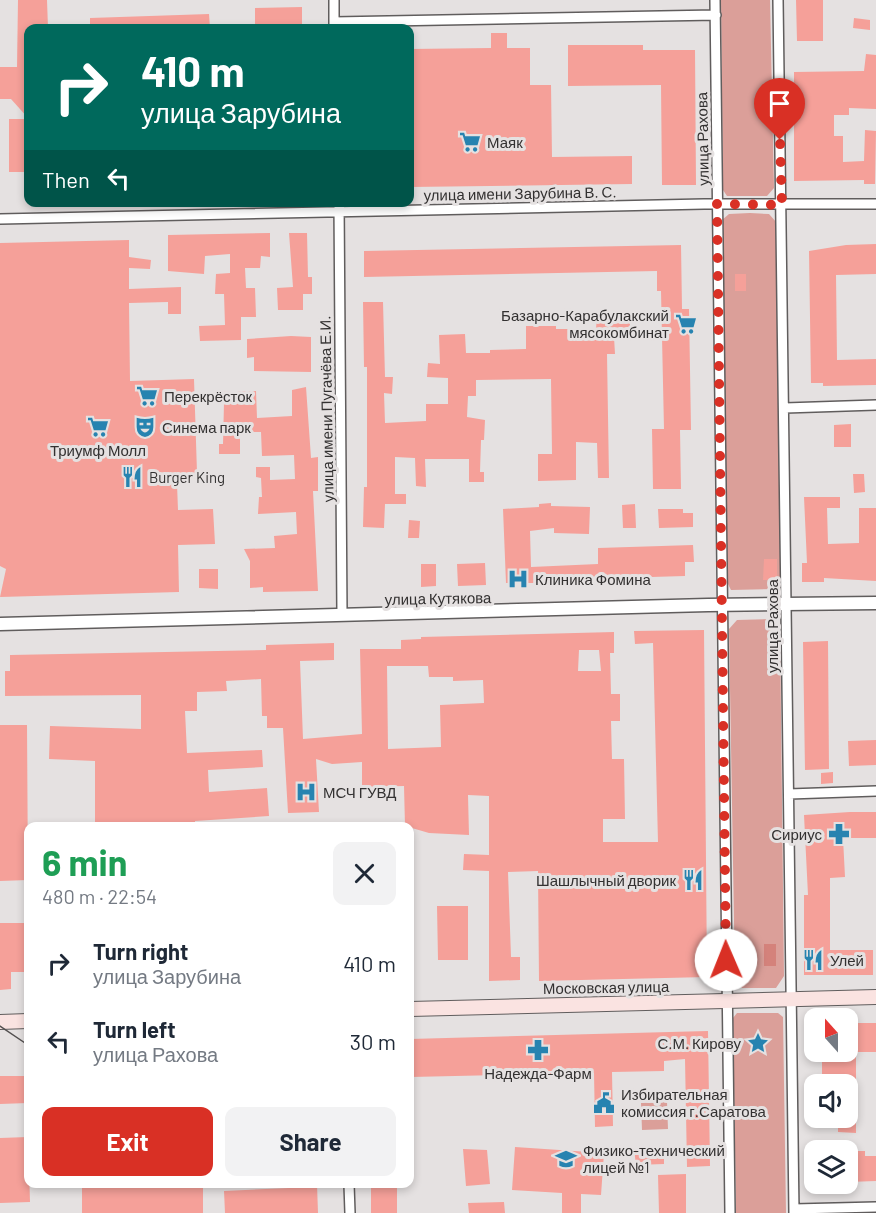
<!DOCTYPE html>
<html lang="en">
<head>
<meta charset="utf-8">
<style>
  body { margin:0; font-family:Barlow,sans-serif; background:#f2f2f3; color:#1f2937; height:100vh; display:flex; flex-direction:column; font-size:22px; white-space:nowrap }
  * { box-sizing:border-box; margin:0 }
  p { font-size:20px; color:#747a83 }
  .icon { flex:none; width:33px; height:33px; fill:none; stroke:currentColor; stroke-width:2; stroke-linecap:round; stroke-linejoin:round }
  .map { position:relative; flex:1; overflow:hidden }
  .details { position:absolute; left:24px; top:822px; width:390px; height:366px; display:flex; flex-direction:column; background:#fff; border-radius:12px; box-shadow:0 3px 9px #0003 }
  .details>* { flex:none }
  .hud { position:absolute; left:24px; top:24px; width:390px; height:183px; border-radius:12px; box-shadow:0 3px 9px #0003; background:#00695c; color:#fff; overflow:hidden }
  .needle { width:39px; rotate:339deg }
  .controls { position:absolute; left:804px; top:1008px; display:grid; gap:12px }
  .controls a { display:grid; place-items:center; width:54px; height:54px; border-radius:12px; background:#fff; box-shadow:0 3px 9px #0003; font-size:30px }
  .pin { position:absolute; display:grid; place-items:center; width:51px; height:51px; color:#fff; margin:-62px -26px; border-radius:50% 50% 50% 0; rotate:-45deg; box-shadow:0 0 6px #0007 }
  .pin .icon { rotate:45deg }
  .me { position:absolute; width:66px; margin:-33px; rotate:359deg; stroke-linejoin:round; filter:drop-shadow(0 0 4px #0008) }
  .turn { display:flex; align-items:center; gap:21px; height:126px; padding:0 18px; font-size:27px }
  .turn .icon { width:78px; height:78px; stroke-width:2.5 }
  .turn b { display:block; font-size:42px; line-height:51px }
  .then { display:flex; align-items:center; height:57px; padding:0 18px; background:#0003; gap:12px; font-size:22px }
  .round { display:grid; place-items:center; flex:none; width:63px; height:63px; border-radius:12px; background:#f2f2f3 }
  .overview { display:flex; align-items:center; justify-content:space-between; height:102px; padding:0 18px }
  h1 { font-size:36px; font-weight:700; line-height:45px; color:#1e9e55 }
  .cta { display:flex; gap:12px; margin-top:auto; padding:12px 18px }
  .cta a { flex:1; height:69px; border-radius:12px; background:#d93025; color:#fff; font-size:24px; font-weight:700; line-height:69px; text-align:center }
  .cta a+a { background:#f2f2f3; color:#1f2937 }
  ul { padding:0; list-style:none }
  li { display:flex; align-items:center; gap:18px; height:78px; padding:0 18px }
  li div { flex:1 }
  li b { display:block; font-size:22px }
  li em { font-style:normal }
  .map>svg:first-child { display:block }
  .green { fill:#db9f99 }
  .water { fill:#d4827b }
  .building { fill:#f5a099; fill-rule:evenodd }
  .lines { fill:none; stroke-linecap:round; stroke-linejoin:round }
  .minor-casing { stroke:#605d5d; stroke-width:12 }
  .tertiary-casing { stroke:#605d5d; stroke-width:15 }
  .secondary-casing { stroke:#605d5d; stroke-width:16 }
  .minor { stroke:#fff; stroke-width:9 }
  .tertiary { stroke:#fff; stroke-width:12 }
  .secondary { stroke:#fae3e1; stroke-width:14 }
  .tram { stroke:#535050; stroke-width:1.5 }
  .route { stroke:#d93025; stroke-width:10; stroke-dasharray:0 18 }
  .labels { text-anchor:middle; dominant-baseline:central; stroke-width:6; stroke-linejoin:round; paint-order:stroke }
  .street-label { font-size:15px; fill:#333131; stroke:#e5e1e1 }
  .poi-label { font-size:15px; fill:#333131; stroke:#e5e1e1; text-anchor:start }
</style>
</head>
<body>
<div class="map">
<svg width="876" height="1213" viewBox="0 0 876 1213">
  <rect width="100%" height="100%" fill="#e5e1e1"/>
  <path class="green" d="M721,0H770L774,188L767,196H727L723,190Z
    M750,213L769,214L777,223L781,581L776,589L731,590L726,580L722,220L729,214Z
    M772,619L780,629L784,976L776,988H742L735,979L729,629L737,620Z
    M737,1013H778L783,1017L786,1213H736L733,1018Z
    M667,1102L668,1129L642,1130L641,1103Z"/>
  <path class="water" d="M764,944H776V966H764Z"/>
  <path class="building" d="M18,0H47L48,28H28V118L11,99H0V67H17Z
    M796,0H823V41H797Z
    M302,7V28H255V8Z
    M209,14L210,28H90V18Z
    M854,18L870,20V30L853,28Z
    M491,33H507V48H530V85H551L552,157L632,156V184L410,187V49L491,48Z
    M568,45H643V50H695L696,185H662L661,85L568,86Z
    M866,54L876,55V109L849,108V115H834V136H843V162L864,161L865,130L876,131L875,184H864V180L794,181V72L864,71Z
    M9,119H28V172H9Z
    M270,233V257L261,256L260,268H245L246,288H255L256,317H241V340L200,341L199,326L225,325L224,294H215L216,274L230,273V254L205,256L204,274L168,271V235Z
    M289,233H307L308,277H312V294H303V310H278L277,288L293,287Z
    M129,240V257L151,260L150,269L129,268V289L181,287V314H168V302L129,303L130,381L194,379L197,473L177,484L178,510L213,509L215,544L178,545L179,592L0,597L6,569L0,566V243Z
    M876,244V274L836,275L837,360L876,359V385L823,386V383H811L809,251L846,245Z
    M681,245L682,309H689L691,430H680L681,489H653L652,429H664L661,291H657V271L364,277V251Z
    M735,274H746V291H735Z
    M363,302H383L385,377H393L392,394L384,393L385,423L426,421V404H448V378L427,377L428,363L440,364L439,335L465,334L466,353H490V350L526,349V326H556V329H596L597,315L630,316V338L614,337L615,354H607L609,478H598L597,443L576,442V480L538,481V454H552L551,379L476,380V396H468L467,417L485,420L484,440H481L480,472H484V482H469V459H425L426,487L416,486L415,458L395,457V494H406V504H385L384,528L363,527L364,487H367V367H364Z
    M291,336L311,337V372L254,371V357L247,358V339Z
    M306,387L311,458L318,457V491H313L318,591L263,592V587L250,588V561L244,549L275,548L274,536L297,534L296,512L258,514L259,497H262L261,478L256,477V467H270V480L295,479L294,455L262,456L261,432H240V454H219V444H223L224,403H219V392L256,391L257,418L292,416V390Z
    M851,424V447H834V425Z
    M853,474H864L865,492L854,493Z
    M804,497H840V508H827L828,544L859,543V508H876V581L824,578V582H802V563H807Z
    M551,503V506L590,507L589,534L554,533V528L530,531L531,567L598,564V548L693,545L694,562H685V576L583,579V583H506L503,509L539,507V504Z
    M635,504L636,528H623L622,505Z
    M658,509H683V513H693V527L659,528Z
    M409,520L420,521L419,538H408Z
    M764,559H777V580H763Z
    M485,563L486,585L458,586L457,564Z
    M421,564H436V586L421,587Z
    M199,569H218V589L199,588Z
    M704,630L707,977L539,981L538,871L508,872L511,957H520V980L489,981V871L463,870L464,854L489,855V796L468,795L469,835L429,833L405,826L404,786L362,787V762L332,764L316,759L319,812L288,813L283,728H267V716H262L261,679L226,681L227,691L197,692V711H185L187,753L262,750L263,767L208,770L209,792L267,788L269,816L195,821V826H95V761L49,759L50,726L141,729V695L5,696V671H10V655L266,650V645L334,643V660L300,661L303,739L362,734L360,649H401V640L421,639V637L614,632V653H610L611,694H620V721H611L612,759H624L625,819H603V842H658L653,643L635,644L634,631ZM579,650H599L601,671H578ZM387,666H428L429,677H453V681L483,680L484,703L440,705L441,747L388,749Z
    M828,641L829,769L805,770L803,642Z
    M0,725H27L28,880L0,881Z
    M876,740V765L849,766L848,741Z
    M833,772V783L821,784V773Z
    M850,812H876V838H843L845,877L830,878V950H873V975H804V895H808L804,815Z
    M437,906H468V960H438Z
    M0,923H27L28,972H11V989L0,990Z
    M848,1023H876V1052H856V1133L838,1132V1122H848V1084H822V1052H848Z
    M708,1031L710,1166L687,1167L685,1059L664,1061V1071L612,1072L613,1126L595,1127L594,1073L411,1077L410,1039Z
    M0,1076H28V1103L0,1104Z
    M28,1137L30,1202L0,1203V1138Z
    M515,1147L604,1153L601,1195L581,1194V1213H562V1193L512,1190Z
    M463,1149L487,1150L490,1184L466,1186Z
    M634,1149H664V1164L636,1165Z
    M852,1151H865V1156H876V1181L848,1182V1153Z
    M686,1174V1213H659L658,1175Z
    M82,1184H203V1213H82Z
    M289,1184H317L318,1213H225L224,1191L289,1188Z
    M371,1184H397V1213H371Z
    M504,1202L505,1213H469L468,1203Z"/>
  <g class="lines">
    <defs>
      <path id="minor" d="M334,0V28
        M715,0L730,1213
        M778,0L794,1213
        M334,22L716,15
        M339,202L342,615
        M0,219L704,204H876
        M785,408L876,405
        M789,794L876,791
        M349,1184L350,1213
        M794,1209L876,1207"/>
      <path id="tertiary" d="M0,624L708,605L876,603"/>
      <path id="secondary" d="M410,1009L876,997
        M0,1022L28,1021"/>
    </defs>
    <use href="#minor" class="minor-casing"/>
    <use href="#tertiary" class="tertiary-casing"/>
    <use href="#secondary" class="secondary-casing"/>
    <use href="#minor" class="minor"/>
    <use href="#tertiary" class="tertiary"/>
    <use href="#secondary" class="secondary"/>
    <path class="tram" d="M0,1026L28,1045"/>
  </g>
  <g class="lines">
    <path class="route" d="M726,960L717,204L782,205L780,140"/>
  </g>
  <defs>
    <symbol id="supermarket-bare" viewBox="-9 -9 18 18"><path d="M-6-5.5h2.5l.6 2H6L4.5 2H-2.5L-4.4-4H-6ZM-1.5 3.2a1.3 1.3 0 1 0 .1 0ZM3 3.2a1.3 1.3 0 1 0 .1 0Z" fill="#2783b0" stroke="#e5e1e1" stroke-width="2.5" paint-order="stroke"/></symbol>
    <symbol id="theatre-bare" viewBox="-9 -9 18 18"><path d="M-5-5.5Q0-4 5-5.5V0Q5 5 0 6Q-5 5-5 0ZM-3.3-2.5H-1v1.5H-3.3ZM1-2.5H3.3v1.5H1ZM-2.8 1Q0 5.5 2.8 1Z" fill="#2783b0" stroke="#e5e1e1" stroke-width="2.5" paint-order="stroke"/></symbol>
    <symbol id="restaurant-bare" viewBox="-9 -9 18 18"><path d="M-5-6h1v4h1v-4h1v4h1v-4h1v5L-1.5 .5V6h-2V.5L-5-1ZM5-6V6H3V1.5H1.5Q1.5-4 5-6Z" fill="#2783b0" stroke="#e5e1e1" stroke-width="2.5" paint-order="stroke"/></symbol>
    <symbol id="hospital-bare" viewBox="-9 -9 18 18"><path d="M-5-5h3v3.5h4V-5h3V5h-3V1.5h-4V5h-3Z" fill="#2783b0" stroke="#e5e1e1" stroke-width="2.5" paint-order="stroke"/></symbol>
    <symbol id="pharmacy-bare" viewBox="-9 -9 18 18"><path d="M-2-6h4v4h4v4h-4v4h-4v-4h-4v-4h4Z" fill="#2783b0" stroke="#e5e1e1" stroke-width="2.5" paint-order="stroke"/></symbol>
    <symbol id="sight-bare" viewBox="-9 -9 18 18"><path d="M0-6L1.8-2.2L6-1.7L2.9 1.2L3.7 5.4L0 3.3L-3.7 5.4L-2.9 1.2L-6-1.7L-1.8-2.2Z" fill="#2783b0" stroke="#e5e1e1" stroke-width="2.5" paint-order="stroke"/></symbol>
    <symbol id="civic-bare" viewBox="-9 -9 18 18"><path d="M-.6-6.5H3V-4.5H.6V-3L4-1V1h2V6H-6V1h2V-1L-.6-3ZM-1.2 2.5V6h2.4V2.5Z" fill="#2783b0" stroke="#e5e1e1" stroke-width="2.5" paint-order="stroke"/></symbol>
    <symbol id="school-bare" viewBox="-9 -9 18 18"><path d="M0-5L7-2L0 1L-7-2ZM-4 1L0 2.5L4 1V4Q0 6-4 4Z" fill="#2783b0" stroke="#e5e1e1" stroke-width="2.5" paint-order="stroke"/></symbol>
  </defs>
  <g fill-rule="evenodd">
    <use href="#supermarket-bare" x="455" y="127" width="30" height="30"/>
    <use href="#supermarket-bare" x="671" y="309" width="30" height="30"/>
    <use href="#supermarket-bare" x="132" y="381" width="30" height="30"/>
    <use href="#supermarket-bare" x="83" y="412" width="30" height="30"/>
    <use href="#theatre-bare" x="130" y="412" width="30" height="30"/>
    <use href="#restaurant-bare" x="117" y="462" width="30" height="30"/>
    <use href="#hospital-bare" x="503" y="564" width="30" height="30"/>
    <use href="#hospital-bare" x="291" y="777" width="30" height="30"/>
    <use href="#pharmacy-bare" x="824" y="819" width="30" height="30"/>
    <use href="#restaurant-bare" x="678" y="865" width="30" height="30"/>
    <use href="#restaurant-bare" x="798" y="945" width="30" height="30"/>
    <use href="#sight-bare" x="743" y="1028" width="30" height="30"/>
    <use href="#pharmacy-bare" x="523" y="1035" width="30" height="30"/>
    <use href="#civic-bare" x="589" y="1088" width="30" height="30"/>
    <use href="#school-bare" x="551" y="1144" width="30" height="30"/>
  </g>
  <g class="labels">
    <g class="street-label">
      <text transform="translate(702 139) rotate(-91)">улица Рахова</text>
      <text transform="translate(520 193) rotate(-1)">улица имени Зарубина В. С.</text>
      <text transform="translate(326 409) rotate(-91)">улица имени Пугачёва Е.И.</text>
      <text transform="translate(438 598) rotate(-1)">улица Кутякова</text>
      <text transform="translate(772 626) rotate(-90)">улица Рахова</text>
      <text transform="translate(606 987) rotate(-1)">Московская улица</text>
    </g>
    <g class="poi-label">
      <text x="487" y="142">Маяк</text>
      <text x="669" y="315" text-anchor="end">Базарно-Карабулакский<tspan x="669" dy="17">мясокомбинат</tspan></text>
      <text x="164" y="396">Перекрёсток</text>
      <text x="162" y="427">Синема парк</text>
      <text x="98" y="450" text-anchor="middle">Триумф Молл</text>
      <text x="149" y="477">Burger King</text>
      <text x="535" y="579">Клиника Фомина</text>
      <text x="323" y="792">МСЧ ГУВД</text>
      <text x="822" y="834" text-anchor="end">Сириус</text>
      <text x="676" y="880" text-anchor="end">Шашлычный дворик</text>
      <text x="830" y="960">Улей</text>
      <text x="741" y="1043" text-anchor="end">С.М. Кирову</text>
      <text x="538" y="1073" text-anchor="middle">Надежда-Фарм</text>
      <text x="621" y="1094">Избирательная<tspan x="621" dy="17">комиссия г.Саратова</tspan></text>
      <text x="583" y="1150">Физико-технический<tspan x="583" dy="17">лицей №1</tspan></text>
    </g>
  </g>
</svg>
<div class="controls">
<a><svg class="needle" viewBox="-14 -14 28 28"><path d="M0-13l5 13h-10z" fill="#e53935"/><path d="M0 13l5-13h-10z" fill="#747a83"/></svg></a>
<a><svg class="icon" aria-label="sound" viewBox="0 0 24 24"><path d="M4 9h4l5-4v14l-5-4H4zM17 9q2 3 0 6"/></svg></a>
<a><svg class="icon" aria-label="layers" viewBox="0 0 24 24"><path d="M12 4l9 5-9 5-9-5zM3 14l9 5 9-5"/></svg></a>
</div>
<div class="pin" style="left:780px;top:140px;background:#d93025"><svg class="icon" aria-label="arrive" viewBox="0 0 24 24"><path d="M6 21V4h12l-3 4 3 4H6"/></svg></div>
<svg class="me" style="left:726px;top:960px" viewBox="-20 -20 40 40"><circle r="19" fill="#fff"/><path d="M0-13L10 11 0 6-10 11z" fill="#d93025"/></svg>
<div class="hud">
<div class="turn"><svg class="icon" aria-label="right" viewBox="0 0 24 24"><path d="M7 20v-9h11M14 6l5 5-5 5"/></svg><div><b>410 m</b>улица Зарубина</div></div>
<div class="then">Then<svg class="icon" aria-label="left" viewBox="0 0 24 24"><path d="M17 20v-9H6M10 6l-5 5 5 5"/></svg></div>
</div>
<section class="details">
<div class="overview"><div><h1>6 min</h1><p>480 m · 22:54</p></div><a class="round"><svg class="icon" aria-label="close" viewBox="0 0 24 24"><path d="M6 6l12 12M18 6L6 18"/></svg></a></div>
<ul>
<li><svg class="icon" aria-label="right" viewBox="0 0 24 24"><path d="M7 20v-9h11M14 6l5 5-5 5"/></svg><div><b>Turn right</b><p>улица Зарубина</p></div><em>410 m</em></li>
<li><svg class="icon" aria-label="left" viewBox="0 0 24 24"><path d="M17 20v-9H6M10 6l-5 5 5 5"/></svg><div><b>Turn left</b><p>улица Рахова</p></div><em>30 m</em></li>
</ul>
<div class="cta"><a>Exit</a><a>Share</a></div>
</section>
</div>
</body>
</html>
